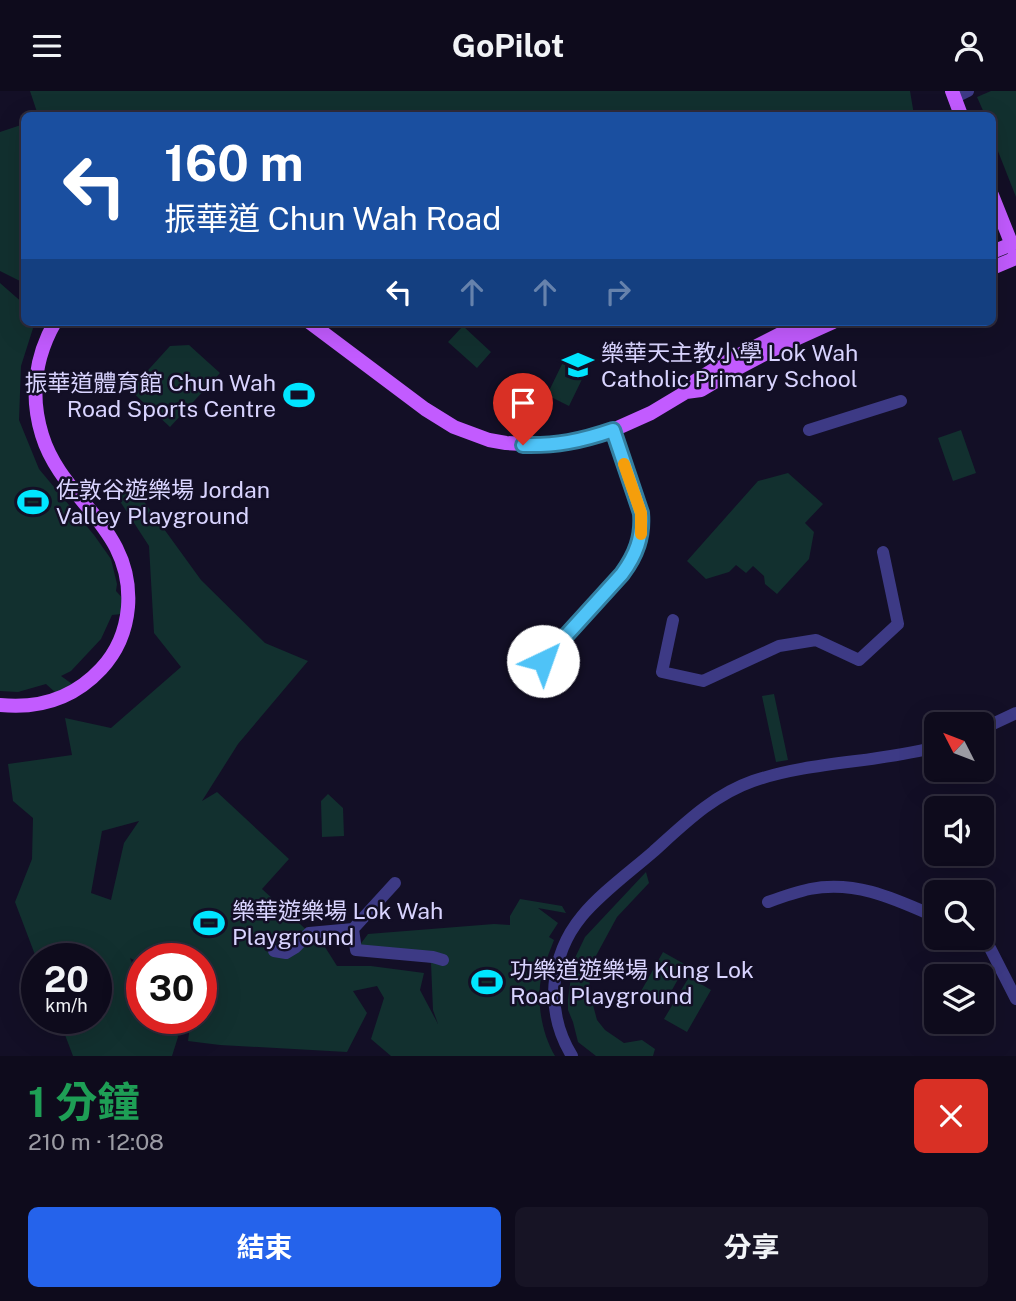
<!DOCTYPE html>
<html lang="zh-TW">
<head>
<meta charset="utf-8">
<style>
  body { margin:0; font-family:"Public Sans","Noto Sans TC",sans-serif; background:#171425; color:#f1f3f6; height:100vh; display:flex; flex-direction:column; font-size:26px; white-space:nowrap }
  * { box-sizing:border-box; margin:0 }
  p { font-size:23px; color:#9b9ba3 }
  .icon { flex:none; width:38px; height:38px; fill:none; stroke:currentColor; stroke-width:2; stroke-linecap:round; stroke-linejoin:round }
  .map { position:relative; height:965px; overflow:hidden }
  .side { display:flex; flex-direction:column; background:#0e0b1c; flex:1 }
  .side>* { flex:none }
  .guide { position:absolute; left:21px; top:21px; width:975px; height:214px; border-radius:10px; box-shadow:0 7px 28px #0002,0 0 0 2px #2e2b3b; background:#1a4fa0; color:#fff; overflow:hidden }
  .needle { width:46px; rotate:312deg }
  .tools { position:absolute; left:924px; top:621px; display:grid; gap:14px }
  .tools a { display:grid; place-items:center; width:70px; height:70px; border-radius:10px; background:#0e0b1c; box-shadow:0 7px 28px #0002,0 0 0 2px #2e2b3b; font-size:35px }
  .speed { position:absolute; left:21px; top:852px; display:flex; gap:14px; font-size:35px; font-weight:700; text-align:center }
  .speed>* { display:grid; place-content:center; width:91px; height:91px; border-radius:50%; background:#0e0b1c; box-shadow:0 7px 28px #0002,0 0 0 2px #2e2b3b; line-height:1 }
  .speed small { font-size:18px; font-weight:400 }
  .speed .limit { border:10px solid #d22; background:#fff; color:#111 }
  .pin { position:absolute; display:grid; place-items:center; width:60px; height:60px; color:#fff; margin:-72px -30px; border-radius:50% 50% 50% 0; rotate:-45deg; box-shadow:0 0 7px #0007 }
  .pin .icon { rotate:45deg }
  .me { position:absolute; width:77px; margin:-38px; rotate:42deg; stroke-linejoin:round; filter:drop-shadow(0 0 5px #0008) }
  .turn { display:flex; align-items:center; gap:24px; height:147px; padding:0 28px; font-size:32px }
  .turn .icon { width:91px; height:91px; stroke-width:2.5 }
  .turn b { display:block; font-size:49px; line-height:60px }
  .lanes { display:flex; align-items:center; height:66px; padding:0 28px; background:#0003; justify-content:center; gap:35px; direction:ltr }
  .lanes .off { opacity:.35 }
  .round { display:grid; place-items:center; flex:none; width:74px; height:74px; border-radius:10px; background:#171425 }
  .headline { display:flex; align-items:center; justify-content:space-between; height:119px; padding:0 28px }
  h1 { font-size:42px; font-weight:700; line-height:52px; color:#1e9e55 }
  .button { display:flex; gap:14px; margin-top:auto; padding:14px 28px }
  .button a { flex:1; height:80px; border-radius:10px; background:#2563eb; color:#fff; font-size:28px; font-weight:700; line-height:80px; text-align:center }
  .button a+a { background:#171425; color:#f1f3f6 }
  header { display:flex; justify-content:space-between; align-items:center; height:91px; padding:0 28px; background:#0e0b1c; font-size:32px; font-weight:700 }
  .map>svg:first-child { display:block }
  .green { fill:#12302f; fill-rule:evenodd }
  .lines { fill:none; stroke-linecap:round; stroke-linejoin:round }
  .minor { stroke:#3d3a85; stroke-width:12 }
  .major { stroke:#c25bff; stroke-width:14 }
  .route-casing { stroke:#337fa1; stroke-width:18 }
  .route { stroke:#4fc3f7; stroke-width:12 }
  .slow { stroke:#f59e0b; stroke-width:12 }
  .labels { text-anchor:middle; dominant-baseline:central; stroke-width:5; stroke-linejoin:round; paint-order:stroke }
  .poi-label { font-size:23px; fill:#d9d4ff; stroke:#130f26; text-anchor:start }
</style>
</head>
<body>
<header><svg class="icon" aria-label="menu" viewBox="0 0 24 24"><path d="M4 6h16M4 12h16M4 18h16"/></svg>GoPilot<svg class="icon" aria-label="person" viewBox="0 0 24 24"><circle cx="12" cy="8" r="4"/><path d="M4 21q1-7 8-7t8 7"/></svg></header>
<div class="map">
<svg width="1016" height="965" viewBox="0 0 1016 965">
  <rect width="100%" height="100%" fill="#130f26"/>
  <path class="green" d="M30,0H910L914,24H38Z
    M991,0H1016V106L992,45V24H985L977,6Z
    M24,33V192L0,180V41Z
    M0,192L24,213V231H35L21,275L19,329L39,378L94,444L111,468L117,493L116,500L125,510L122,523L112,524L101,548L71,580L61,585L75,595L56,602L46,593L18,601L0,600Z
    M463,235L491,261L477,277L448,251Z
    M189,254L220,282L170,336L130,299L170,255Z
    M565,267L587,278L569,315L547,304Z
    M961,339L976,382L953,390L938,347Z
    M788,382L823,413L805,432L814,441L809,468L777,503L765,493L764,485L753,475L746,482L736,474L729,481L706,488L687,470L758,390Z
    M135,398L201,489L265,552L308,570L238,653L202,710L217,701L289,768L262,798L325,856L337,875H371L424,882L420,899L438,933L433,919L431,872L359,855L368,843L494,833L510,834V825L520,808L562,815L566,822L538,817L558,832L549,846L554,849C550,860 545,871 542,882C536,909 541,941 555,965H391L371,948L384,907L377,895L353,900L367,922L347,961L220,954L188,950L191,928H201V868H142V873L130,867L134,877L142,884V928H172L178,946L172,965H73L59,928H96V868H37V869L15,811L32,768L33,727L13,710L8,673L72,664L65,627L111,637L181,576L154,542L149,455L114,401ZM139,730L124,752L111,809L91,802L102,740Z
    M774,603L788,669L776,671L762,605Z
    M328,703L343,717L344,745L322,746L321,710Z
    M646,781L649,792L617,826L591,874L589,899L597,929L605,939L624,952L642,949L655,958L653,965H596L578,951L573,931L568,919V908L573,871L585,846Z
    M663,861L686,874L663,915L640,902Z
    M689,886L711,899L687,941L664,928Z"/>
  <g class="lines">
    <path class="minor" d="M954,7L968,0
      M809,339L901,310
      M673,529L662,581L703,590L779,555L816,549L859,569L898,533L883,461
      M529,586L622,483C649,447 644,431 630,391C625,374 619,357 613,339
      M982,638L1016,622
      M768,811C782,806 796,801 810,798C856,789 895,808 936,826
      M353,838L356,859L433,866L443,869
      M980,847L990,857L1016,908
      M274,860L286,862L296,856L309,842L353,838L395,792
      M572,965C545,921 549,865 582,825C601,802 630,781 653,761C684,733 713,704 753,690C812,670 876,672 936,656"/>
    <path class="major" d="M952,0L961,24
      M992,104L1016,164
      M992,161L1012,153
      M992,177L1016,167
      M309,231L425,318L454,336L489,349L506,352L541,354L583,349L613,339L651,322L686,301L695,290L733,267L804,231
      M686,301L701,299L738,277L782,254L833,231
      M0,614C39,618 74,607 101,578C117,561 126,539 128,516C134,436 62,410 42,344C30,305 35,266 55,231"/>
  </g>
  <g class="lines">
    <defs>
      <path id="route" d="M523,354C556,355 581,350 613,339L641,422C643,446 636,464 622,483L543,570"/>
    </defs>
    <use href="#route" class="route-casing"/>
    <use href="#route" class="route"/>
    <path class="slow" d="M624,373L641,422V443"/>
  </g>
  <defs>
    <symbol id="school-bare" viewBox="-9 -9 18 18"><path d="M0-5L7-2L0 1L-7-2ZM-4 1L0 2.5L4 1V4Q0 6-4 4Z" fill="#00e5ff" stroke="#130f26" stroke-width="2.5" paint-order="stroke"/></symbol>
    <symbol id="stadium-bare" viewBox="-9 -9 18 18"><path d="M0-5a6.5 5 0 1 0 0 10a6.5 5 0 1 0 0-10ZM-3.5-1.8h7v3.6h-7Z" fill="#00e5ff" stroke="#130f26" stroke-width="2.5" paint-order="stroke"/></symbol>
  </defs>
  <g fill-rule="evenodd">
    <use href="#school-bare" x="556" y="252" width="44" height="44"/>
    <use href="#stadium-bare" x="277" y="282" width="44" height="44"/>
    <use href="#stadium-bare" x="11" y="389" width="44" height="44"/>
    <use href="#stadium-bare" x="187" y="810" width="44" height="44"/>
    <use href="#stadium-bare" x="465" y="869" width="44" height="44"/>
  </g>
  <g class="labels">
    <g class="poi-label">
      <text x="601" y="261">樂華天主教小學 Lok Wah<tspan x="601" dy="26">Catholic Primary School</tspan></text>
      <text x="276" y="291" text-anchor="end">振華道體育館 Chun Wah<tspan x="276" dy="26">Road Sports Centre</tspan></text>
      <text x="56" y="398">佐敦谷遊樂場 Jordan<tspan x="56" dy="26">Valley Playground</tspan></text>
      <text x="232" y="819">樂華遊樂場 Lok Wah<tspan x="232" dy="26">Playground</tspan></text>
      <text x="510" y="878">功樂道遊樂場 Kung Lok<tspan x="510" dy="26">Road Playground</tspan></text>
    </g>
  </g>
</svg>
<div class="tools">
<a><svg class="needle" viewBox="-14 -14 28 28"><path d="M0-13l5 13h-10z" fill="#e53935"/><path d="M0 13l5-13h-10z" fill="#9b9ba3"/></svg></a>
<a><svg class="icon" aria-label="sound" viewBox="0 0 24 24"><path d="M4 9h4l5-4v14l-5-4H4zM17 9q2 3 0 6"/></svg></a>
<a><svg class="icon" aria-label="search" viewBox="0 0 24 24"><circle cx="10" cy="10" r="6"/><path d="M15 15l6 6"/></svg></a>
<a><svg class="icon" aria-label="layers" viewBox="0 0 24 24"><path d="M12 4l9 5-9 5-9-5zM3 14l9 5 9-5"/></svg></a>
</div>
<div class="speed"><div>20<small>km/h</small></div><div class="limit">30</div></div>
<div class="pin" style="left:523px;top:354px;background:#d93025"><svg class="icon" aria-label="arrive" viewBox="0 0 24 24"><path d="M6 21V4h12l-3 4 3 4H6"/></svg></div>
<svg class="me" style="left:543px;top:570px" viewBox="-20 -20 40 40"><circle r="19" fill="#fff"/><path d="M0-13L10 11 0 6-10 11z" fill="#4fc3f7"/></svg>
<div class="guide">
<div class="turn"><svg class="icon" aria-label="left" viewBox="0 0 24 24"><path d="M17 20v-9H6M10 6l-5 5 5 5"/></svg><div><b>160 m</b>振華道 Chun Wah Road</div></div>
<div class="lanes"><svg class="icon" aria-label="left" viewBox="0 0 24 24"><path d="M17 20v-9H6M10 6l-5 5 5 5"/></svg><svg class="icon off" aria-label="ahead" viewBox="0 0 24 24"><path d="M12 20V5M6 11l6-6 6 6"/></svg><svg class="icon off" aria-label="ahead" viewBox="0 0 24 24"><path d="M12 20V5M6 11l6-6 6 6"/></svg><svg class="icon off" aria-label="right" viewBox="0 0 24 24"><path d="M7 20v-9h11M14 6l5 5-5 5"/></svg></div>
</div>
</div>
<section class="side">
<div class="headline"><div><h1>1 分鐘</h1><p>210 m · 12:08</p></div><a class="round" style="background:#d93025;color:#fff"><svg class="icon" aria-label="close" viewBox="0 0 24 24"><path d="M6 6l12 12M18 6L6 18"/></svg></a></div>
<div class="button"><a>結束</a><a>分享</a></div>
</section>
</body>
</html>
